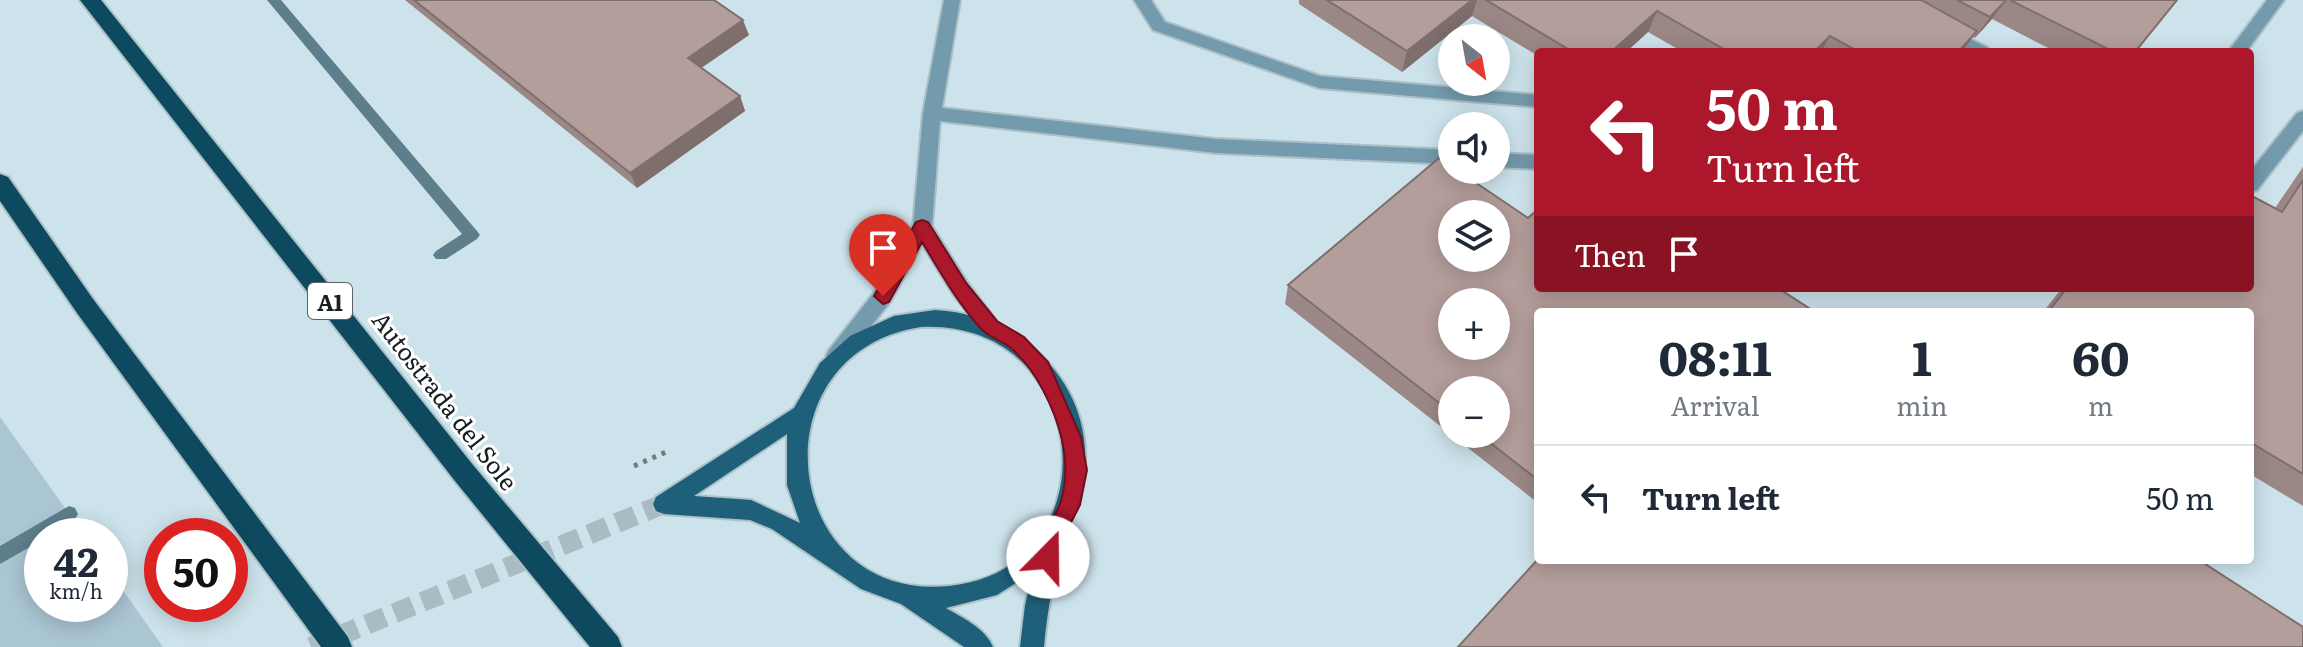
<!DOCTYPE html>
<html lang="en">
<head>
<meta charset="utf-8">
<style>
  body { margin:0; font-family:Literata,serif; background:#f2f2f3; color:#1f2937; height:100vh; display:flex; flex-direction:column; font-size:30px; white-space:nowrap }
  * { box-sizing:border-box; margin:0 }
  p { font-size:26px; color:#747a83 }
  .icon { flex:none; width:44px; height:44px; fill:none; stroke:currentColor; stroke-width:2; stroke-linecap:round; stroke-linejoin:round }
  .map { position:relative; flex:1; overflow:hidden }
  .side { position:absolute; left:1534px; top:308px; width:720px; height:256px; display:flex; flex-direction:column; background:#fff; border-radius:8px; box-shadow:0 4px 20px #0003 }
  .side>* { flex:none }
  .banner { position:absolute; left:1534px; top:48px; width:720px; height:244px; border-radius:8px; box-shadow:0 4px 20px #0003; background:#ac172c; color:#fff; overflow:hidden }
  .needle { width:52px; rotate:149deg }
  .fabs { position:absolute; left:1438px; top:24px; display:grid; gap:16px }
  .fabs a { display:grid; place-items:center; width:72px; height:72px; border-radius:50%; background:#fff; box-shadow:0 4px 20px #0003; font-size:40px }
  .speed { position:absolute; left:24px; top:518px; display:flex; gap:16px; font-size:40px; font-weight:700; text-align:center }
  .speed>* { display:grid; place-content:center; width:104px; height:104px; border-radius:50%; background:#fff; box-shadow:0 4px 20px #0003; line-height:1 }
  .speed small { font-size:20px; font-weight:400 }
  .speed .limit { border:12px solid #d22; background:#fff; color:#111 }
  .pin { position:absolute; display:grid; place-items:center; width:68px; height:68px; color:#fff; margin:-82px -34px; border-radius:50% 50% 50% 0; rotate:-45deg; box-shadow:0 0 8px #0007 }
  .pin .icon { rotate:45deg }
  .me { position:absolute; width:88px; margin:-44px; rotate:22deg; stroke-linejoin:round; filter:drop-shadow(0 0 6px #0008) }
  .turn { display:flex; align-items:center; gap:28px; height:168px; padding:0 40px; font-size:36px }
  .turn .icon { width:104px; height:104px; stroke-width:2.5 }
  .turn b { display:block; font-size:56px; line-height:68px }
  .then { display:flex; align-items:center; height:76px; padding:0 40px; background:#0003; gap:16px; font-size:30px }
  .eta { display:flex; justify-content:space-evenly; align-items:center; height:136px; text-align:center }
  .eta b { font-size:48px; font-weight:700; line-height:56px }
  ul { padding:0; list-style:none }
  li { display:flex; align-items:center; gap:24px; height:104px; padding:0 40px; border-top:2px solid #e0e1e3 }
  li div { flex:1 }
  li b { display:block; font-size:30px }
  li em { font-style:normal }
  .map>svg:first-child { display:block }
  .green { fill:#aac6d3 }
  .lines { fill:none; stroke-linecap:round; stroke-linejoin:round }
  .stream { fill:#5e7e8c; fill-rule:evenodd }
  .major-tunnel { stroke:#a9bcc4; stroke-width:20; stroke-dasharray:20 10; stroke-linecap:butt }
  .minor-casing { stroke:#acc0c8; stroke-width:4 }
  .major-casing { stroke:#acc0c8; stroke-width:4 }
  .highway-casing { stroke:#acc0c8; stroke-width:4 }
  .path { stroke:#6e7d83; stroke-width:5; stroke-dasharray:4 6; stroke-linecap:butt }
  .minor { fill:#749bad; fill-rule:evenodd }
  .major { fill:#1e6079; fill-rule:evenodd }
  .highway { fill:#0e4a5f; fill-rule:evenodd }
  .wall { fill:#9b8886; fill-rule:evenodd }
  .shaded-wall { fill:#7e6f6d }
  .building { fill:#b49e9c; stroke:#7e6f6d; stroke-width:2; fill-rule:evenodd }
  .route { fill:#ac172c; stroke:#700f1d; stroke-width:2 }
  .labels { text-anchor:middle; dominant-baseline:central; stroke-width:6; stroke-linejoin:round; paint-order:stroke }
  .shield { fill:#fff; stroke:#5d6264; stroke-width:2 }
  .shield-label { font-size:22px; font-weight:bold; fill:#171f22 }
  .street-label { font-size:24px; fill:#171f22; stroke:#fff }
</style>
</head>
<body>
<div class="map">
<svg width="2303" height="647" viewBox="0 0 2303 647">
  <rect width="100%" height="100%" fill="#cde3ec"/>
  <path class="green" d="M0,417L85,536H42V604H110V572L163,647H0Z"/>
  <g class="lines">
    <path class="stream" d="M267,0H281L477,231L480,235L477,239L446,259H436L433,255L436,251L462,234Z
      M69,506L75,508L78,514C73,524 53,536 42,536V540L0,564V546Z"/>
    <path class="major-tunnel" d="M311,647L664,504"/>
    <defs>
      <path id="minor" d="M944,0H960L942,108L1216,139L1452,150V164L1216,153L940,121L932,226L967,282L1000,326L997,332L990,334L983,332L953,294L922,244L890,302L843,362L836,365L829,362L826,356L829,350L876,290L913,226L923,113Z
        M1134,0H1151L1165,22L1320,76L1538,95V107L1319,88L1153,30Z
        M2267,0H2284L2246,52H2228Z
        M1945,26L1988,48L1991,52H1968L1939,36L1937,32Z
        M2303,111V131L2257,190L2250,192V172L2297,113Z
        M1496,153L1538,155V169L1496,167Z"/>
      <path id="major" d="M935,310C1021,314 1096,385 1084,476C1081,502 1066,519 1062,539C1055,574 1047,610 1044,647H1020L1025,605L1033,572L997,595L946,608C963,618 985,628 993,647H964L901,604L861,589L772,529L750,520L664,514L656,511L653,504L656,497L794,408L820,363L850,336L894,316ZM921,327C1095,319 1114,570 949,586C781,603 752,353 921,327ZM787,434V485L800,523L751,500L694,496Z"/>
      <path id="highway" d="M80,0H101L473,465L618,637L622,647H590L455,481Z
        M0,174L8,177L93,299L348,637L352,647H321L77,313L0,201Z"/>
    </defs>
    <use href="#minor" class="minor-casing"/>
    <use href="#major" class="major-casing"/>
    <use href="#highway" class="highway-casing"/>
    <path class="path" d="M634,466L666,452"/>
    <use href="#minor" class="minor"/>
    <use href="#major" class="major"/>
    <use href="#highway" class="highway"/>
  </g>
  <path class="wall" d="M405,0H714L749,35L701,68L740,96L745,111L637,188Z
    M1299,0H2177L2135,52H2056L1992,19L1975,38L1973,37L1962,52H1683L1648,32L1626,52H1538V56L1472,16L1402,72L1299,4Z
    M2303,167V506L2250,474V312H2043L2062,288H2250L2275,208Z
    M1288,285L1538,312V503L1285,304ZM1452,390L1496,434H1452Z"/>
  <path class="shaded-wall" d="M1472,0H1477L1472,16L1402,72L1407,51Z
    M2006,0L1992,19L1975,38L1990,17Z
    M1657,11L1648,32L1626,52H1611Z
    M743,20L749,35L694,73L688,58Z
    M1977,31L1962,52H1958Z
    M1830,36L1821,52H1814Z
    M740,96L745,111L637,188L630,173Z"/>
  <path class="building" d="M414,0H714L743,20L688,58L740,96L630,173Z
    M1327,0H1472L1407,51Z
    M1486,0H1921L1977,31L1958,52H1859L1830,36L1814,52H1729L1657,11L1611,52H1573Z
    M1957,0H2006L1990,17Z
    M2010,0H2177L2135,52H2114Z
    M1439,158L1452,167V170H1457L1528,218L1538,209V288H1778L1815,312H1538V480L1479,434H1496V390H1452V413L1288,285ZM1452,214H1496V258H1452ZM1452,302H1496V346H1452Z
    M2303,180V474L2250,442V312H2048L2067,288H2250V195L2282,212Z
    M1538,559L2199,560L2303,627V647H1458Z"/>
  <path class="route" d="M922,220L928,222L966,283L997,321L1024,337L1048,362L1081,437L1087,470L1080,505L1062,540L1055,563L1048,566L1041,563C1032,543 1056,520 1061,501C1067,480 1067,462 1062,440C1055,409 1036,370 1012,349C1003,341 990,338 981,329C958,303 940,272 922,242L889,302L883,304L874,296L916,222Z"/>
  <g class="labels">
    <rect class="shield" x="308" y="283" width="44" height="36" rx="6"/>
    <g class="shield-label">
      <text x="330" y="301">A1</text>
    </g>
    <g class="street-label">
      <text transform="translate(446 400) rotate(52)">Autostrada del Sole</text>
    </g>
  </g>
</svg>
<div class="fabs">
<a><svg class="needle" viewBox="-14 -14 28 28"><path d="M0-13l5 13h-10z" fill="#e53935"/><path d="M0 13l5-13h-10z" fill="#747a83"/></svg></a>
<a><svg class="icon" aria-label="sound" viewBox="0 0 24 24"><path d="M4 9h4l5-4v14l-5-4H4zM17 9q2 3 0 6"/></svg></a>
<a><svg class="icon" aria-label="layers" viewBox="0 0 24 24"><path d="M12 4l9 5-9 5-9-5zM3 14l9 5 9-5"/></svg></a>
<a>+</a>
<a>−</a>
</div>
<div class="speed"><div>42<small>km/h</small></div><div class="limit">50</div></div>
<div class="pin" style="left:883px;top:296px;background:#d93025"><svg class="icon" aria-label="arrive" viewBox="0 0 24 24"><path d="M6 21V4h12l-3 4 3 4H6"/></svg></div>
<svg class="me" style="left:1048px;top:557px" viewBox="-20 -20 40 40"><circle r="19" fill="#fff"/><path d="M0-13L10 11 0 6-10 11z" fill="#ac172c"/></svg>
<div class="banner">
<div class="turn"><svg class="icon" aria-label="left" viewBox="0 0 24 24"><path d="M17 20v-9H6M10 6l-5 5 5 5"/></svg><div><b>50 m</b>Turn left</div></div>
<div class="then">Then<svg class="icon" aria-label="arrive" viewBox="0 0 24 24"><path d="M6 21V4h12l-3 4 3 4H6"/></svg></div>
</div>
<section class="side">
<div class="eta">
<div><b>08:11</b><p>Arrival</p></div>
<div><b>1</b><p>min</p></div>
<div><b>60</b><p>m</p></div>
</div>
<ul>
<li><svg class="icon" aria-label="left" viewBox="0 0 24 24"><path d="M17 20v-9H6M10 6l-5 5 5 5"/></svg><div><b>Turn left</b></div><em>50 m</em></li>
</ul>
</section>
</div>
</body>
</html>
